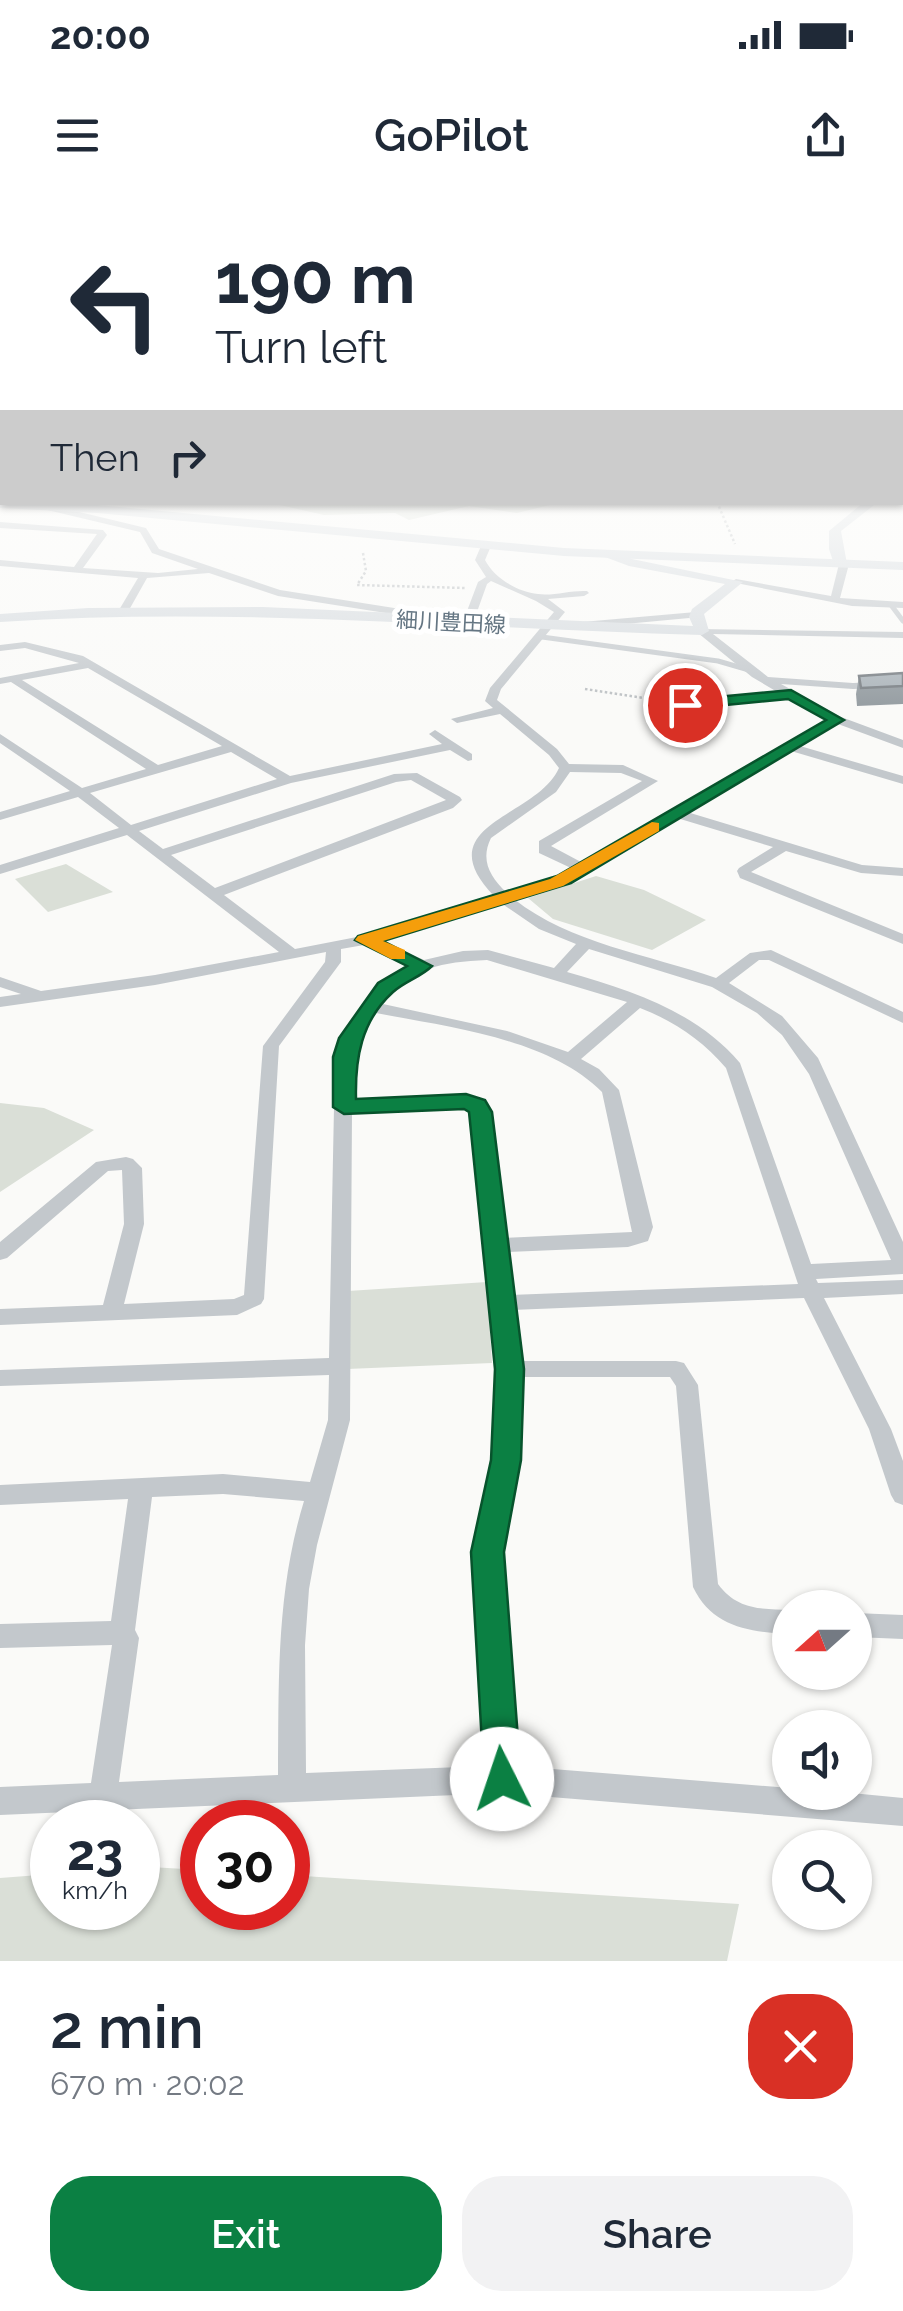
<!DOCTYPE html>
<html lang="en">
<head>
<meta charset="utf-8">
<style>
  body { margin:0; font-family:Raleway,"Noto Sans JP",sans-serif; background:#f2f2f3; color:#1f2937; height:100vh; display:flex; flex-direction:column; font-size:38px; white-space:nowrap }
  * { box-sizing:border-box; margin:0 }
  p { font-size:32px; color:#747a83 }
  .icon { flex:none; width:55px; height:55px; fill:none; stroke:currentColor; stroke-width:2; stroke-linecap:round; stroke-linejoin:round }
  .map { position:relative; height:1761px; overflow:hidden }
  .drawer { display:flex; flex-direction:column; background:#fff; flex:1 }
  .drawer>* { flex:none }
  .banner { position:absolute; left:0px; top:0px; width:905px; height:305px; box-shadow:0 2px 8px #0004; background:#fff; color:#1f2937; overflow:hidden }
  .needle { width:65px; rotate:249deg }
  .controls { position:absolute; left:772px; top:1390px; display:grid; gap:20px }
  .controls a { display:grid; place-items:center; width:100px; height:100px; border-radius:50%; background:#fff; box-shadow:0 2px 8px #0004; font-size:50px }
  .speed { position:absolute; left:30px; top:1600px; display:flex; gap:20px; font-size:50px; font-weight:700; text-align:center }
  .speed>* { display:grid; place-content:center; width:130px; height:130px; border-radius:50%; background:#fff; box-shadow:0 2px 8px #0004; line-height:1 }
  .speed small { font-size:25px; font-weight:400 }
  .speed .limit { border:15px solid #d22; background:#fff; color:#111 }
  .pin { position:absolute; display:grid; place-items:center; width:85px; height:85px; color:#fff; margin:-42px; border:5px solid #fff; border-radius:50%; box-shadow:0 2px 10px #0007 }
  .me { position:absolute; width:110px; margin:-55px; rotate:356deg; stroke-linejoin:round; filter:drop-shadow(0 0 8px #0008) }
  .turn { display:flex; align-items:center; gap:35px; height:210px; padding:0 50px; font-size:45px }
  .turn .icon { width:130px; height:130px; stroke-width:2.5 }
  .turn b { display:block; font-size:70px; line-height:85px }
  .then { display:flex; align-items:center; height:95px; padding:0 50px; background:#0003; gap:20px; font-size:38px }
  .round { display:grid; place-items:center; flex:none; width:105px; height:105px; border-radius:40px; background:#f2f2f3 }
  .head { display:flex; align-items:center; justify-content:space-between; height:170px; padding:0 50px }
  h1 { font-size:60px; font-weight:600; line-height:75px }
  .button { display:flex; gap:20px; margin-top:auto; padding:20px 50px }
  .button a { flex:1; height:115px; border-radius:40px; background:#0b8043; color:#fff; font-size:40px; font-weight:600; line-height:115px; text-align:center }
  .button a+a { background:#f2f2f3; color:#1f2937 }
  .status { display:flex; justify-content:space-between; align-items:center; height:70px; padding:0 50px; background:#fff; direction:ltr }
  .status svg { height:28px; fill:currentColor }
  header { display:flex; justify-content:space-between; align-items:center; height:130px; padding:0 50px; background:#fff; font-size:45px; font-weight:600 }
  .map>svg:first-child { display:block }
  .green { fill:#dadfd7 }
  .lines { fill:none; stroke-linecap:round; stroke-linejoin:round }
  .path { stroke:#bbbfc2; stroke-width:2.5; stroke-dasharray:2.5 2.5; stroke-linecap:butt }
  .lane { stroke:#c3c8cc; stroke-width:5 }
  .street { fill:#c3c8cc; fill-rule:evenodd }
  .secondary { fill:#d6dbdf; fill-rule:evenodd }
  .primary { fill:#d6dbdf; fill-rule:evenodd }
  .wall { fill:#929a9f }
  .building { fill:#aab3b9; stroke:#777d82; stroke-width:2.5 }
  .route { fill:#0b8043; stroke:#07532c; stroke-width:2.5 }
  .slow { fill:#f59e0b }
  .labels { text-anchor:middle; dominant-baseline:central; stroke-width:10; stroke-linejoin:round; paint-order:stroke }
  .far-street-label { font-size:22px; fill:#657683; stroke:#fff }
</style>
</head>
<body>
<div class="status"><b>20:00</b><svg viewBox="0 0 49 12"><path d="M0 12V9h3v3zM5 12V6h3v6zM10 12V3h3v9zM15 12V0h3v12zM26 1h20v11H26zM47 4h2v5h-2z"/></svg></div>
<header><svg class="icon" aria-label="menu" viewBox="0 0 24 24"><path d="M4 6h16M4 12h16M4 18h16"/></svg>GoPilot<svg class="icon" aria-label="share" viewBox="0 0 24 24"><path d="M12 15V3M7 8l5-5 5 5M5 13v7h14v-7"/></svg></header>
<div class="map">
<svg width="903" height="1761" viewBox="0 0 903 1761">
  <rect width="100%" height="100%" fill="#fafaf8"/>
  <path class="green" d="M271,303L558,302V303L517,313L469,306L409,320L395,313L324,315Z
    M66,664L113,692L48,712L15,679Z
    M596,676L644,690L706,720L652,750L553,719L528,698Z
    M0,903L44,908L94,930L0,992Z
    M487,1082L492,1163L347,1169L348,1091Z
    M150,1667L202,1670V1708H288V1675L739,1704L727,1761H0V1678L52,1674V1708H138V1668Z"/>
  <g class="lines">
    <path class="path" d="M717,302L735,344
      M363,353L366,371L357,385L465,388
      M585,489L670,502"/>
    <path class="lane" d="M891,405L903,421
      M542,437L718,461L749,470"/>
    <path class="street" d="M902,276H903V280H902Z
      M46,304L146,328L159,349L280,390L464,419L478,382L486,377L475,360L481,346L486,343L491,346L485,360C494,378 518,392 538,394C554,396 571,390 587,391L589,393L584,396L548,399L565,412L501,489L497,500L557,549L569,564L623,565L658,581L551,646L581,662L828,520L790,499L681,507L679,505L685,502L779,493L752,477L698,433V429L903,432V438L713,434L768,477L853,483L903,481V487L853,489L781,484L841,517L903,540V548L838,524L800,546L903,576V584L791,551L687,612L862,665L903,668V676L861,673L786,651L751,672L903,734V744L740,678L737,671L739,668L773,647L677,618L561,685L514,699C569,743 650,755 716,778L750,753L771,750L903,812V823L769,760H759L729,783L782,816L818,858L903,1042V1074L816,1079L818,1083L903,1080V1094L824,1098L891,1229L903,1261V1305L895,1302L891,1295L869,1229L804,1098L512,1110L519,1161H676L684,1163L698,1185L718,1384C737,1410 761,1409 790,1410V1434C749,1432 712,1427 693,1387L676,1186L670,1177H520L518,1260L500,1352L515,1566L790,1588V1592H841L903,1598V1626L502,1593L0,1615V1587L91,1583L112,1445L0,1448V1424L111,1421L128,1299L0,1305V1285L223,1274L310,1282L328,1220L329,1175L0,1186V1170L329,1158L335,857C353,819 371,786 410,765L364,745L341,749V762L279,846L264,1099L261,1104L237,1115L0,1125V1109L103,1105L124,1024L122,970L108,971L7,1058L0,1060V1042L96,962L126,957L133,959L142,968L144,1024L124,1104L234,1099L244,1095L263,846L325,762L326,752L155,785L0,807V797L21,794L0,787V777L41,791L155,775L279,752L127,635L0,674V665L119,628L78,597L0,620V612L70,591L0,543V534L82,588L146,569L11,482L0,484V478L79,463L25,448L0,451V445L25,442L83,456L290,576L442,544L429,534L435,530L472,554V560L468,561L450,550L291,583L139,631L163,649L394,574L417,573L460,597L462,600L453,608L224,695L295,749L362,736L494,696C425,624 537,618 559,568L549,555L500,514L457,523L451,519L493,508L485,501L490,488L554,412L536,401L491,381L487,384L473,423L468,426L278,396L209,373L147,378L129,410L124,413L119,410L138,378L0,366V360L74,367L97,334L0,328V322L103,330L107,335L83,368L158,373L198,369L152,353L140,332L43,309ZM88,468L222,546L158,565L22,480ZM231,552L277,579L131,625L90,593ZM570,572L621,573L642,581L539,641V653L571,668L551,679L506,692C490,677 480,660 491,638L556,592ZM411,580L446,600L215,688L171,655L396,582ZM501,703L539,729L576,744L554,768L488,750L463,751L424,760L380,740ZM589,749L712,787L757,813L782,835L809,874L891,1060L811,1064L740,863C696,811 632,791 567,772ZM487,760L627,802L568,852L507,831L383,804C413,767 441,762 487,760ZM640,808C674,821 702,840 726,868L798,1084L510,1095L505,1052L628,1047L648,1041L653,1027L619,890L599,869L581,859ZM376,813C448,827 548,838 602,892L632,1032L503,1038L483,902L466,896L352,901C353,864 352,843 376,813ZM463,907L468,909L498,1169L494,1260L476,1352L487,1566L306,1573L305,1445L309,1389L317,1345L350,1220L352,912ZM223,1294L304,1301C276,1393 279,1479 278,1575L119,1582L139,1438L135,1430L152,1297Z
      M844,361L849,364L840,398L903,402V408L852,406L731,382L736,379L831,396L839,364Z
      M696,412L701,415L700,417L582,428L577,425L582,422Z
      M855,1413L903,1415V1439L855,1437Z"/>
    <path class="secondary" d="M864,302H878L841,331L847,364L835,367L829,349V331Z
      M610,350L632,359L743,382L704,414L709,431L702,435C467,429 235,406 0,422V414L88,408L263,407L693,426L689,417L692,409L725,384L629,366L605,357V351Z"/>
    <path class="primary" d="M0,300L97,305L564,348L903,362V370L564,356L97,313L0,308Z"/>
  </g>
  <path class="wall" d="M903,473V504L857,506L856,494L859,476Z"/>
  <path class="building" d="M903,473V486L861,488L859,476Z"/>
  <linearGradient id="sky" x2="0" y2="1"><stop stop-color="#96bcdc"/><stop offset="0.52" stop-color="#fdfdfc"/><stop offset="1" stop-color="#fdfdfc" stop-opacity="0"/></linearGradient>
  <rect width="903" height="518" fill="url(#sky)"/>
  <path class="route" d="M791,490L844,520L571,683L383,741L432,766C421,777 405,781 393,792C361,821 355,859 356,899L466,894L485,900L492,912L524,1169L521,1260L504,1352L521,1579L515,1592L502,1597L489,1592L484,1579L471,1352L491,1260L495,1169L469,912L464,909L344,914L333,907V857L339,838L378,783L407,766L355,740L358,736L557,676L826,520L788,499L685,509L677,505L685,500Z"/>
  <path class="slow" d="M652,622L659,623V631L563,686L383,741L405,750V759H391L355,740L358,736L550,679Z"/>
  <g class="labels">
    <g class="far-street-label">
      <text transform="translate(451 422) rotate(3)">細川豊田線</text>
    </g>
  </g>
</svg>
<div class="controls">
<a><svg class="needle" viewBox="-14 -14 28 28"><path d="M0-13l5 13h-10z" fill="#e53935"/><path d="M0 13l5-13h-10z" fill="#747a83"/></svg></a>
<a><svg class="icon" aria-label="sound" viewBox="0 0 24 24"><path d="M4 9h4l5-4v14l-5-4H4zM17 9q2 3 0 6"/></svg></a>
<a><svg class="icon" aria-label="search" viewBox="0 0 24 24"><circle cx="10" cy="10" r="6"/><path d="M15 15l6 6"/></svg></a>
</div>
<div class="speed"><div>23<small>km/h</small></div><div class="limit">30</div></div>
<div class="pin" style="left:685px;top:505px;background:#d93025"><svg class="icon" aria-label="arrive" viewBox="0 0 24 24"><path d="M6 21V4h12l-3 4 3 4H6"/></svg></div>
<svg class="me" style="left:502px;top:1579px" viewBox="-20 -20 40 40"><circle r="19" fill="#fff"/><path d="M0-13L10 11 0 6-10 11z" fill="#0b8043"/></svg>
<div class="banner">
<div class="turn"><svg class="icon" aria-label="left" viewBox="0 0 24 24"><path d="M17 20v-9H6M10 6l-5 5 5 5"/></svg><div><b>190 m</b>Turn left</div></div>
<div class="then">Then<svg class="icon" aria-label="right" viewBox="0 0 24 24"><path d="M7 20v-9h11M14 6l5 5-5 5"/></svg></div>
</div>
</div>
<section class="drawer">
<div class="head"><div><h1>2 min</h1><p>670 m · 20:02</p></div><a class="round" style="background:#d93025;color:#fff"><svg class="icon" aria-label="close" viewBox="0 0 24 24"><path d="M6 6l12 12M18 6L6 18"/></svg></a></div>
<div class="button"><a>Exit</a><a>Share</a></div>
</section>
</body>
</html>
